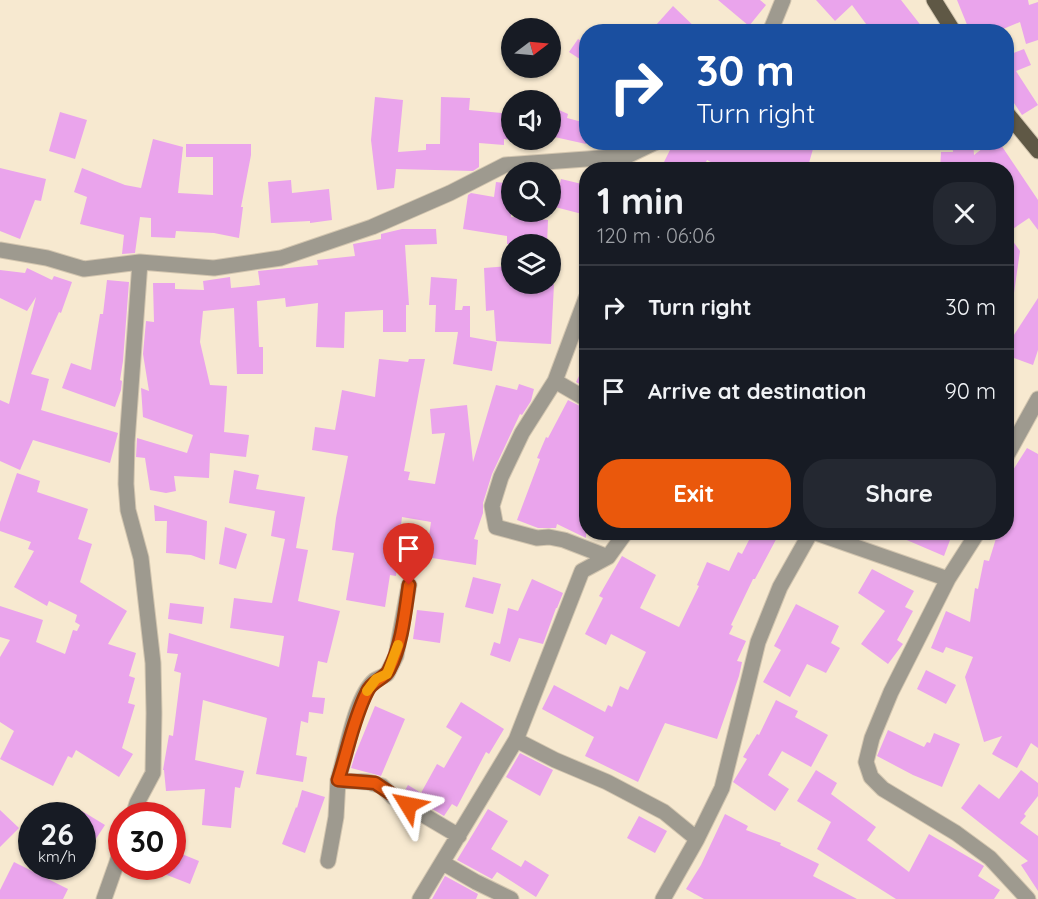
<!DOCTYPE html>
<html lang="en">
<head>
<meta charset="utf-8">
<style>
  body { margin:0; font-family:Quicksand,sans-serif; background:#242831; color:#f1f3f6; height:100vh; display:flex; flex-direction:column; font-size:22px; white-space:nowrap }
  * { box-sizing:border-box; margin:0 }
  p { font-size:20px; color:#9ea1a6 }
  .icon { flex:none; width:33px; height:33px; fill:none; stroke:currentColor; stroke-width:2; stroke-linecap:round; stroke-linejoin:round }
  .map { position:relative; flex:1; overflow:hidden }
  .panel { position:absolute; left:579px; top:162px; width:435px; height:378px; display:flex; flex-direction:column; background:#171b24; border-radius:24px; box-shadow:0 2px 4px #0004 }
  .panel>* { flex:none }
  .banner { position:absolute; left:579px; top:24px; width:435px; height:126px; border-radius:24px; box-shadow:0 2px 4px #0004; background:#1a4fa0; color:#fff; overflow:hidden }
  .needle { width:39px; rotate:74deg }
  .tools { position:absolute; left:501px; top:18px; display:grid; gap:12px }
  .tools a { display:grid; place-items:center; width:60px; height:60px; border-radius:50%; background:#171b24; box-shadow:0 2px 4px #0004; font-size:30px }
  .speed { position:absolute; left:18px; top:802px; display:flex; gap:12px; font-size:30px; font-weight:700; text-align:center }
  .speed>* { display:grid; place-content:center; width:78px; height:78px; border-radius:50%; background:#171b24; box-shadow:0 2px 4px #0004; line-height:1 }
  .speed small { font-size:15px; font-weight:400 }
  .speed .limit { border:9px solid #d22; background:#fff; color:#111 }
  .pin { position:absolute; display:grid; place-items:center; width:51px; height:51px; color:#fff; margin:-62px -26px; border-radius:50% 50% 50% 0; rotate:-45deg; box-shadow:0 0 6px #0007 }
  .pin .icon { rotate:45deg }
  .me { position:absolute; width:66px; margin:-33px; rotate:305deg; stroke-linejoin:round; filter:drop-shadow(0 0 4px #0008) }
  .turn { display:flex; align-items:center; gap:21px; height:126px; padding:0 18px; font-size:27px }
  .turn .icon { width:78px; height:78px; stroke-width:2.5 }
  .turn b { display:block; font-size:42px; line-height:51px }
  .round { display:grid; place-items:center; flex:none; width:63px; height:63px; border-radius:24px; background:#242831 }
  .overview { display:flex; align-items:center; justify-content:space-between; height:102px; padding:0 18px }
  h1 { font-size:36px; font-weight:700; line-height:45px }
  .button { display:flex; gap:12px; margin-top:auto; padding:12px 18px }
  .button a { flex:1; height:69px; border-radius:24px; background:#ea580c; color:#fff; font-size:24px; font-weight:700; line-height:69px; text-align:center }
  .button a+a { background:#242831; color:#f1f3f6 }
  ul { padding:0; list-style:none }
  li { display:flex; align-items:center; gap:18px; height:84px; padding:0 18px; border-top:2px solid #363941 }
  li div { flex:1 }
  li b { display:block; font-size:22px }
  li em { font-style:normal }
  .map>svg:first-child { display:block }
  .building { fill:#eaa4ec }
  .lines { fill:none; stroke-linecap:round; stroke-linejoin:round }
  .minor-casing { stroke:#d2c5af; stroke-width:17 }
  .major-casing { stroke:#d2c5af; stroke-width:17 }
  .minor { stroke:#9e9a8f; stroke-width:15 }
  .major { stroke:#5f5845; stroke-width:15 }
  .route-casing { stroke:#983908; stroke-width:15 }
  .route { stroke:#ea580c; stroke-width:10 }
  .slow { stroke:#f59e0b; stroke-width:10 }
</style>
</head>
<body>
<div class="map">
<svg width="1038" height="899" viewBox="0 0 1038 899">
  <rect width="100%" height="100%" fill="#f7e9d0"/>
  <path class="building" d="M718,0H760L766,5L749,26Z
    M816,0H901L926,32H872L852,5L835,21Z
    M957,0H1028L1029,5L1038,2V40L1026,44L1020,22L996,32H970Z
    M673,6L700,32H662L656,25Z
    M578,39L586,44V63L569,52Z
    M1024,49L1031,65L1016,71L1038,105L1022,115L1006,91V56Z
    M375,97L403,100L398,152L426,150V144H440L441,97L470,98L469,110L512,114V140L504,139V145L479,143V167L473,171L396,169L394,188L377,190L371,140Z
    M550,106L568,114L567,118L586,123V144L550,136Z
    M60,112L87,120L75,159L49,151Z
    M153,139L183,147L178,193L213,195V157H186V144H251V155L241,207H243L239,238L214,233L176,231L175,238L151,237V218L140,217L135,253L122,254L124,235L80,224L87,197L74,192L82,168L125,185L141,188Z
    M674,142H815L807,170H788L777,166L776,170H726L707,160L702,170H673L663,164Z
    M952,142H973L974,155L991,142H999L1038,200V230L1029,218L1007,233L1020,251L1014,293L1006,292V170H940L941,152H953Z
    M0,168L46,179L41,201L35,200L20,239L0,231Z
    M561,179L586,185V215L555,207Z
    M291,180L292,193L329,189L332,220L310,223V221L271,223L268,182Z
    M496,182L512,184L511,217L548,220L547,244H507V236L463,229L468,195L471,193L494,197Z
    M402,229H436L437,244L405,245L409,305H406V332H383V310L345,312L344,348L316,347L318,303L286,307L285,298L257,301L259,347H263V374H237L234,308L203,311L200,342L210,385L227,386L224,432L249,435L246,457L210,453L209,478L174,476L176,491L166,493L150,490L145,458L136,457L137,438L187,453L193,435L143,417L141,388L149,391L143,354L146,321L154,322L153,283H175V289L204,290L203,281L230,277L231,288L260,285L258,271L318,265L317,260L355,256L353,244L381,239V234Z
    M509,266L511,284H554L551,344L496,341L494,310L486,311L484,268Z
    M27,268L52,280L54,276L72,282L61,313L59,312L31,374L49,379L41,410L118,433L110,463L33,440L20,470L0,461V400L9,404L36,297L27,311L0,298V270L25,273Z
    M431,277L457,279L455,310H462L463,306H470V337L497,342L492,371L453,364L458,332H435L436,305H429Z
    M107,280L129,282L123,361L120,380L122,381L121,390L115,407L62,388L71,363L91,370L100,314H103Z
    M1038,298V350L1033,365L1006,355V347Z
    M379,359L408,362L409,359H425L404,471L410,472L408,480L435,484L445,433L432,434L430,409L467,405L473,462L496,385L517,390L519,384L534,389L531,401L522,415L520,414L492,474L483,503V513L474,539L478,540L476,565L426,557L431,522L402,517L401,525L399,524L393,556L398,557L396,576L390,575L385,607L346,600L354,553L332,550L336,518L348,456L312,450L315,427L335,430L342,390L375,397Z
    M586,362V388L576,382Z
    M568,400L586,409V538L557,524L556,528H538L517,520L540,459L537,458L546,437L548,438Z
    M1027,448L1038,454V748L1031,743L1017,768L992,754L1002,736L984,742L965,677L973,657L946,647L943,653L931,648L946,611L970,622L975,588L978,589L984,560L989,561L998,532H1006V496L1011,485L1006,481Z
    M234,470L259,475L256,489L305,497L296,548L308,550L298,601L340,611L327,663L318,661L312,697L325,698L323,714L309,712L308,723L301,721L296,755L307,757L303,782L256,774L267,718L203,700L195,760L244,771L240,788L235,787L231,828L202,825L205,789L166,791L164,770H163L169,735L173,736L181,673L174,671L178,654L167,653L169,633L279,667L284,636L230,628L234,598L272,603L285,539L271,536L275,511L229,503Z
    M17,473L40,481L37,492L88,509L78,539L92,544L80,582L127,611L108,644L136,653L129,676L135,678L128,703L135,705L122,748L133,754L119,777L76,750L72,758L68,756L53,786L0,759L14,731L0,722V657L10,640L0,637V606L43,620L36,642L65,654L73,630L77,631L80,625L75,622L77,615L49,601L47,606L14,587L34,551L28,549L31,542L0,531V522Z
    M154,505L207,521L205,560L191,555L166,553L167,521H155Z
    M225,527L247,534L236,569L219,564Z
    M753,532H780L755,579H753L731,625L733,626L729,634L746,641L737,661L742,662L739,676L717,739L665,723L638,782L585,756L594,737L542,709L554,685L605,712L608,705L612,707L620,686L628,690L646,652L611,634L606,645L585,634L603,598L599,596L622,556L656,575L640,608L679,627L699,586L697,585L707,562L729,571L738,552L742,554Z
    M888,532H953L944,556Z
    M872,569L914,591L905,607L913,611L897,640L903,644L888,664L861,644L885,611L858,593Z
    M473,577L501,584L493,614L465,607Z
    M532,579L563,593L557,608H556L543,644L519,638L510,662L490,655L494,642L500,644L508,608L518,611Z
    M170,603L204,607L202,624L168,619Z
    M796,604L839,626L831,643L840,648L826,673L807,664L790,697L763,682L781,650L774,646Z
    M417,610L444,613L440,643L413,639Z
    M926,670L956,685L946,704L917,689Z
    M776,700L798,711L795,717L828,735L811,767L782,751L768,775L789,789L775,811L733,782L747,759L743,757L757,734L759,735Z
    M461,702L504,729L489,754L486,752L457,807L452,804L444,816L404,792L408,785L421,793L437,764L444,768L462,737L446,727Z
    M375,706L405,719L381,776L351,768L355,755Z
    M888,730L924,747L927,742L930,743L934,733L960,744L942,787L913,775L877,756Z
    M520,753L553,770L540,796L506,777Z
    M816,770L837,783L831,794L876,827L867,840L909,872L929,834L984,866L978,876L1000,890L994,899H896L817,849L831,822L797,801Z
    M1021,770L1038,783V796L1024,814L1026,816L1020,823L1038,836V891L1021,865L1028,861L961,808L979,784L999,799Z
    M302,790L325,797L305,853L282,844L296,807L297,808Z
    M488,809L508,821L491,849L521,867L525,860L549,875L536,897L497,872L492,879L457,860Z
    M0,810L19,828L0,847Z
    M82,811L105,825L82,860Z
    M725,814L748,826L746,830L781,843L780,845L819,864L813,876L857,899H704L686,889L701,865Z
    M639,816L667,831L655,853L627,838Z
    M172,850L199,861L190,884L149,868L172,867Z
    M14,862L68,889L63,899H0V890Z
    M445,876L478,894L476,899H432Z"/>
  <g class="lines">
    <defs>
      <path id="minor" d="M770,32L783,0
        M0,250L47,258L84,269L140,262L214,268L281,258L372,227L450,193L505,165L627,156L656,142
        M586,298L555,381L522,433L501,477L492,506L496,527L537,538L549,537L564,540L608,557
        M555,381L586,399
        M1006,457L1038,399
        M813,532L948,579
        M978,532L948,579L891,692L872,738L866,762L871,777L883,789L956,833L990,858L1028,899
        M516,740L555,760L607,782L664,812L697,839
        M338,780C346,755 355,696 375,680C379,678 384,676 387,674L396,656L409,585
        M133,816L137,803L153,773L154,713L153,663L141,558L128,510L126,484L127,442L140,262
        M328,861L336,817L338,780L368,782L382,786L393,797L459,836
        M443,863L476,882L511,899
        M104,899L122,848
        M420,899L516,740L582,571L608,557L626,532
        M663,899L697,839L722,788L758,642L780,587L811,532"/>
      <path id="major" d="M934,0L954,32
        M1006,112L1038,151"/>
    </defs>
    <use href="#minor" class="minor-casing"/>
    <use href="#major" class="major-casing"/>
    <use href="#minor" class="minor"/>
    <use href="#major" class="major"/>
  </g>
  <g class="lines">
    <defs>
      <path id="route" d="M408,805L375,783L338,780C348,750 353,720 367,692C372,680 384,680 389,670C402,645 405,613 409,585"/>
    </defs>
    <use href="#route" class="route-casing"/>
    <use href="#route" class="route"/>
    <path class="slow" d="M367,691L376,679L387,674L398,645"/>
  </g>
</svg>
<div class="tools">
<a><svg class="needle" viewBox="-14 -14 28 28"><path d="M0-13l5 13h-10z" fill="#e53935"/><path d="M0 13l5-13h-10z" fill="#9ea1a6"/></svg></a>
<a><svg class="icon" aria-label="sound" viewBox="0 0 24 24"><path d="M4 9h4l5-4v14l-5-4H4zM17 9q2 3 0 6"/></svg></a>
<a><svg class="icon" aria-label="search" viewBox="0 0 24 24"><circle cx="10" cy="10" r="6"/><path d="M15 15l6 6"/></svg></a>
<a><svg class="icon" aria-label="layers" viewBox="0 0 24 24"><path d="M12 4l9 5-9 5-9-5zM3 14l9 5 9-5"/></svg></a>
</div>
<div class="speed"><div>26<small>km/h</small></div><div class="limit">30</div></div>
<div class="pin" style="left:409px;top:585px;background:#d93025"><svg class="icon" aria-label="arrive" viewBox="0 0 24 24"><path d="M6 21V4h12l-3 4 3 4H6"/></svg></div>
<svg class="me" style="left:408px;top:805px" viewBox="-20 -20 40 40"><path d="M0-17L14 15 0 8-14 15z" fill="#ea580c" stroke="#fff" stroke-width="4"/></svg>
<div class="banner">
<div class="turn"><svg class="icon" aria-label="right" viewBox="0 0 24 24"><path d="M7 20v-9h11M14 6l5 5-5 5"/></svg><div><b>30 m</b>Turn right</div></div>
</div>
<section class="panel">
<div class="overview"><div><h1>1 min</h1><p>120 m · 06:06</p></div><a class="round"><svg class="icon" aria-label="close" viewBox="0 0 24 24"><path d="M6 6l12 12M18 6L6 18"/></svg></a></div>
<ul>
<li><svg class="icon" aria-label="right" viewBox="0 0 24 24"><path d="M7 20v-9h11M14 6l5 5-5 5"/></svg><div><b>Turn right</b></div><em>30 m</em></li>
<li><svg class="icon" aria-label="arrive" viewBox="0 0 24 24"><path d="M6 21V4h12l-3 4 3 4H6"/></svg><div><b>Arrive at destination</b></div><em>90 m</em></li>
</ul>
<div class="button"><a>Exit</a><a>Share</a></div>
</section>
</div>
</body>
</html>
